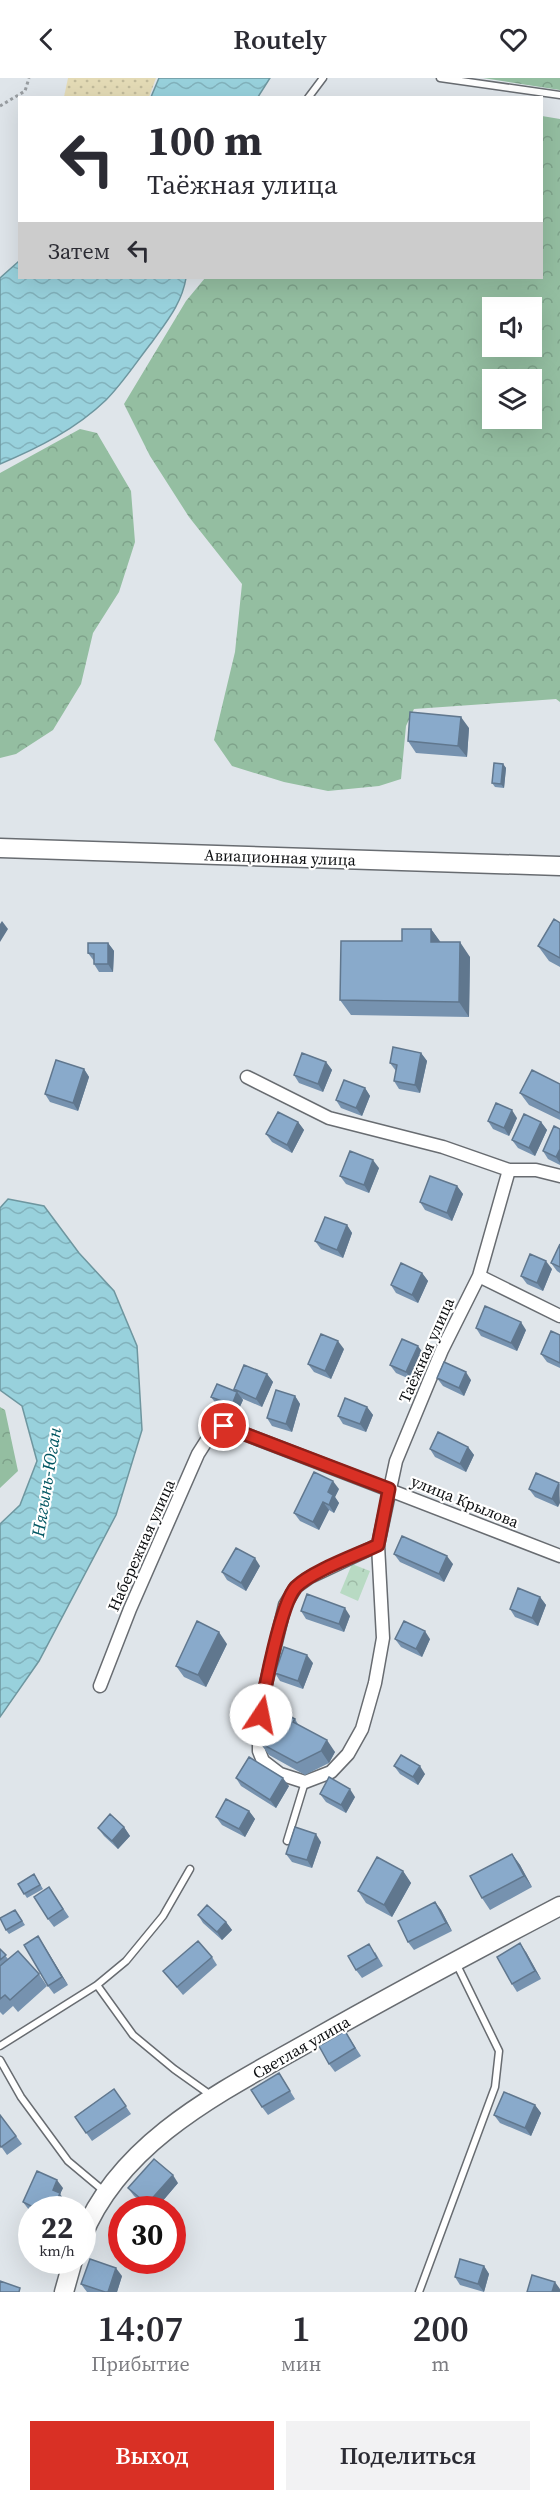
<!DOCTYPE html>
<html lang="ru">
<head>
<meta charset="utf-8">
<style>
  body { margin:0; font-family:"Source Serif 4",serif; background:#f2f2f3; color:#2b2b33; height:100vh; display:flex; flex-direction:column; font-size:22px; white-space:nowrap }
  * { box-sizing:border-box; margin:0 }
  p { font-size:20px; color:#7c7c81 }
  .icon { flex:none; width:33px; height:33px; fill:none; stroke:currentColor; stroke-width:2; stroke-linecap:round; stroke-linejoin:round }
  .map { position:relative; height:2214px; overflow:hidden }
  .drawer { display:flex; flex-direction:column; background:#fff; flex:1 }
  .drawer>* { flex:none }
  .hud { position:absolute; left:18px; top:18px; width:525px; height:183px; border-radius:0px; box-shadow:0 6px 24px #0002; background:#fff; color:#2b2b33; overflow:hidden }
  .buttons { position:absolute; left:482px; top:219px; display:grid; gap:12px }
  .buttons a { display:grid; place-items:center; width:60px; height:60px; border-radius:0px; background:#fff; box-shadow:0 6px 24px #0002; font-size:30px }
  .speed { position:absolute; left:18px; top:2118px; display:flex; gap:12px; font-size:30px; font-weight:700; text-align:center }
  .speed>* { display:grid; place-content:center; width:78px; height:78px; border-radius:50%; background:#fff; box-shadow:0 6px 24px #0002; line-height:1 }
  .speed small { font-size:15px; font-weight:400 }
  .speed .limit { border:9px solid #d22; background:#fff; color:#111 }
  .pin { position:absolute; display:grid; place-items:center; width:51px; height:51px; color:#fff; margin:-26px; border:3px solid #fff; border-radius:50%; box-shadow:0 2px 6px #0007 }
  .me { position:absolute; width:66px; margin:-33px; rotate:11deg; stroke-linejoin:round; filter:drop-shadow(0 0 4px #0008) }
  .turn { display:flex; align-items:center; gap:21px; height:126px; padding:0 30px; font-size:27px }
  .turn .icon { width:78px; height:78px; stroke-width:2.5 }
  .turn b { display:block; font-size:42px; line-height:51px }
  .then { display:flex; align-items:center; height:57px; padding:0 30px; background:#0003; gap:12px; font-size:22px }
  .eta { display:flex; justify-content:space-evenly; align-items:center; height:102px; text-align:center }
  .eta b { font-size:36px; font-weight:600; line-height:42px }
  .button { display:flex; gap:12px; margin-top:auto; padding:12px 30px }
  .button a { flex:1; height:69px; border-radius:0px; background:#d93025; color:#fff; font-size:24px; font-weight:600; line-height:69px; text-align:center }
  .button a+a { background:#f2f2f3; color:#2b2b33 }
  header { display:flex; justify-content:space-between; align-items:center; height:78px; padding:0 30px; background:#fff; font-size:27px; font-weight:600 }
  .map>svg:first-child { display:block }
  .forest { fill:url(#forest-crowns); fill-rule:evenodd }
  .sand { fill:url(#sand-dots) }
  .park { fill:url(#park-crowns) }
  .water { fill:url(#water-waves); stroke:#6e969f; stroke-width:1.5 }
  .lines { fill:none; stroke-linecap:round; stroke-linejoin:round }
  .lane-casing { stroke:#686c71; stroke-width:9 }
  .street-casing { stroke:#686c71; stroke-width:15 }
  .secondary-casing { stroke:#686c71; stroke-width:21 }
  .path { stroke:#989da1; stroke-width:3; stroke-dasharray:3 3; stroke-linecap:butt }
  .lane { stroke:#fff; stroke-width:6 }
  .street { stroke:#fff; stroke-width:12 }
  .secondary { stroke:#fff; stroke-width:18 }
  .wall { fill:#7692af }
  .shaded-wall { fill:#60778e }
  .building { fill:#89aacb; stroke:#60778e; stroke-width:1.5 }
  .route-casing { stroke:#8d1f18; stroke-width:15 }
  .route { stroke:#d93025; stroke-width:10 }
  .labels { text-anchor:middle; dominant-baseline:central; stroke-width:4.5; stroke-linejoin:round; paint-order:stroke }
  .street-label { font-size:16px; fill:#0c0e10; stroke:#fff }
  .water-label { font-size:18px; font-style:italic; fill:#005561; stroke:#fff }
</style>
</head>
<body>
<header><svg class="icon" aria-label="back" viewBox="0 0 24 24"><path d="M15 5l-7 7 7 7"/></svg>Routely<svg class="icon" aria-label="heart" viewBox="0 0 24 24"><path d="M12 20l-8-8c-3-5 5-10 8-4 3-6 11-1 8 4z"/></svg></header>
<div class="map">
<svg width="560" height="2214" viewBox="0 0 560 2214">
  <defs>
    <pattern id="forest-crowns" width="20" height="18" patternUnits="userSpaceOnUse" patternTransform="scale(1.5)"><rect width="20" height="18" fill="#94bea1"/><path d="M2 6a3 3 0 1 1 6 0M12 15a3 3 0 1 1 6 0" fill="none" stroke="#7ea28a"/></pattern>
    <pattern id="sand-dots" width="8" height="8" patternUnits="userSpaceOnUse" patternTransform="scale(1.5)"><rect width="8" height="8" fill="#e4dbb6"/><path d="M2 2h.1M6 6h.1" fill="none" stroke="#c2bb9b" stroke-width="1.8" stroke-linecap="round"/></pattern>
    <pattern id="park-crowns" width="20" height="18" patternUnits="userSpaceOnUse" patternTransform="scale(1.5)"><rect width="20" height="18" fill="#b8dac3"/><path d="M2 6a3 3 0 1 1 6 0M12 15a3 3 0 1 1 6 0" fill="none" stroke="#9dbaa6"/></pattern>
    <pattern id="water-waves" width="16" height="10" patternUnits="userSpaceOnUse" patternTransform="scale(1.5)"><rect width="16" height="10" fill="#98d1dc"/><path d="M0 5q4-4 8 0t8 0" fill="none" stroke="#82b2bc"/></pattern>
  </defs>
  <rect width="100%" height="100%" fill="#dfe5ea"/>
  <path class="forest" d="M483,0H560V12Z
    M542,38L560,41V624L556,621L414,631L406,648L401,701L379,708L328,713L284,704L232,688L214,662L235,574L242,506L189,439L150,378L124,326L186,223L205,200H542ZM492,230H531V268H492ZM492,302H531V340H492Z
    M80,351L97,355L131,413L135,464L119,514L93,555L81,606L53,652L16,676L0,680V395Z
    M0,1329L5,1332L18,1393L0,1410Z"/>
  <path class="sand" d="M68,0H156L149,19H64Z"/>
  <path class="park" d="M352,1486L370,1493L358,1523L340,1515Z"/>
  <path class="water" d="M159,0H270L258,19H151Z
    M19,183L20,200H186C182,225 167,243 152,264C137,283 123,305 106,322C76,351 38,370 0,386V200Z
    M8,1121L44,1128L79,1175L114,1213L137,1268L142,1352L116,1437L39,1583L0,1639V1446L20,1427L37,1383L22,1328L0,1312V1130Z"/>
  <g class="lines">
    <defs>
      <path id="lane" d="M440,0L560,17
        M308,20L323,0
        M287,1763L305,1704
        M97,1907L133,1957L174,1991L212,2018
        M0,1968L97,1907L126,1883L163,1838L190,1791
        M0,1982L21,2019L68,2083L105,2114
        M419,2214L495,2009L499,1973L457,1887"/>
      <path id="street" d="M247,999L329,1040L443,1069L509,1092L479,1198L442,1272L396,1383L378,1467L383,1560L375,1605L362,1651L348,1676L331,1694L305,1704L280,1696L263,1683L259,1673V1652L262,1622L285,1527L296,1509L310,1499L378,1467
        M509,1092H536L560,1098
        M479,1198L560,1238
        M100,1608L130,1531L198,1376L212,1354L224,1348L560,1478"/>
      <path id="secondary" d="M0,770L560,788
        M82,2159C122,2059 229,2010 316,1960C397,1914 478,1871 560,1828
        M64,2214L73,2182"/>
    </defs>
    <use href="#lane" class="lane-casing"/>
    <use href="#street" class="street-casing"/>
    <use href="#secondary" class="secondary-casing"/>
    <path class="path" d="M0,28L25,13L29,0"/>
    <use href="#lane" class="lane"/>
    <use href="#street" class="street"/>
    <use href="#secondary" class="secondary"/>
  </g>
  <path class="wall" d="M469,650L467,679L416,675L408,663Z
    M503,686L506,690L504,710L495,709L492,705Z
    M560,845V889L549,883L538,868Z
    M431,851L440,864L470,879L469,939L351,937L340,922L402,863Z
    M108,865L114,873L113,894H99L94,886V883L88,875Z
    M421,975L427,983L420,1015L399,1011L394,1003L396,993L390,985Z
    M326,984L332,992L323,1014L299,1005L294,997Z
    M84,991L89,999L78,1033L50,1024L45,1016Z
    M560,1006V1042L529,1027L520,1015Z
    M365,1010L370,1018L362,1038L341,1030L336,1022Z
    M517,1040L509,1058L493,1051L488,1043Z
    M298,1044L304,1052L292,1075L272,1064L266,1056Z
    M541,1044L547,1052L535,1078L518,1070L512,1062Z
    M560,1051V1087L548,1081L543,1073Z
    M379,1090L369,1115L346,1106L340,1098Z
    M457,1108L463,1116L452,1143L425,1132L420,1124Z
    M347,1147L352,1155L343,1180L321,1171L315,1163Z
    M560,1166V1195L557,1193L551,1185Z
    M552,1191L543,1213L527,1206L521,1198Z
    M422,1195L428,1203L418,1225L396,1215L391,1207Z
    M476,1250L526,1252L517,1273L481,1258Z
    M560,1257V1290L547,1284L541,1276Z
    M344,1271L331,1301L314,1294L308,1286Z
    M424,1276L412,1302L396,1295L390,1287Z
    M267,1296L273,1304L262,1329L241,1320L243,1322L237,1335L217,1327L211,1319L235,1314L234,1311Z
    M437,1300L471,1302L464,1318L443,1308Z
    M295,1318L300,1326L292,1354L272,1348L267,1340Z
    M367,1329L373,1337L366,1354L343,1346L338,1338Z
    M468,1369L474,1377L466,1394L435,1379L430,1371Z
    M560,1406L558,1429L535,1419L529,1411Z
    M339,1411L335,1419L339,1425L334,1435L329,1432L319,1452L300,1443L294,1435Z
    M394,1476L453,1486L444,1504L400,1484Z
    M260,1488L246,1513L227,1502L222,1494Z
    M540,1519L546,1527L538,1548L515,1539L510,1531Z
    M301,1533L350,1538L344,1554L306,1541Z
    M395,1561H430L422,1579L401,1569Z
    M227,1566L206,1609L184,1599L176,1588Z
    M313,1585L303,1611L280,1603L275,1595Z
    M295,1641L299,1648L335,1674L329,1685L305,1697L269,1677L260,1665Z
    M394,1688L425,1696L418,1707L400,1696Z
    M236,1700L289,1708L276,1730L241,1708Z
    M320,1716L355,1719L346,1735L326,1724Z
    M249,1733L255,1741L245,1759L222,1747L216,1739Z
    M124,1749L130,1758L118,1771L104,1758L98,1750Z
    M321,1764L312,1790L292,1784L286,1776Z
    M512,1776L520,1787L532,1809L490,1832L482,1820Z
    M403,1793L411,1805L392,1839L366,1825L358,1813Z
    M34,1796L43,1811L27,1820L18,1806Z
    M49,1809L69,1839L54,1849L48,1841Z
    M435,1824L441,1832L452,1853L414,1872L408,1864Z
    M18,1836L25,1847L9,1856L6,1852Z
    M198,1837L226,1844L232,1852L222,1862L203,1845Z
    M43,1866L68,1907L54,1916L48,1908Z
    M0,1871L8,1881L39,1896L47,1908L18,1934L13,1928L3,1937L0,1934Z
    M375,1874L383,1888L362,1900L356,1892Z
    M526,1874L541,1901L517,1914L512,1906Z
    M212,1879L217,1887L183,1917L163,1893Z
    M345,1953L361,1978L335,1994L329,1986Z
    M279,1995L295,2021L268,2037L262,2029Z
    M114,2011L131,2036L92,2063L75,2039Z
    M535,2027L541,2035L531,2058L500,2045L494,2037Z
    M16,2058L22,2066L7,2077L0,2067Z
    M178,2105L155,2132H150L134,2118L128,2110Z
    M63,2110L60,2116L65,2123L62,2132H32V2134L29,2132L23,2124Z
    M484,2188L489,2196L484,2214L460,2207L455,2199Z
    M122,2198L117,2214H87L81,2206Z"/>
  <path class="shaded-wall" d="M461,639L469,650L467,679L458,668Z
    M503,686L506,690L504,710L501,706Z
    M2,843L8,851L0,864V846Z
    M431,851L442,866L431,864Z
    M460,864L470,879L469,939L459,924Z
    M108,865L114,873L113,894L108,886Z
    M421,975L427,983L420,1015L415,1007Z
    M326,984L332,992L323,1014L318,1006Z
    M84,991L89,999L78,1033L73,1025Z
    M365,1010L370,1018L362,1038L356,1030Z
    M512,1032L517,1040L509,1058L504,1050Z
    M298,1044L304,1052L292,1075L287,1067Z
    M541,1044L547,1052L535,1078L529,1070Z
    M560,1071V1085L556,1079Z
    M373,1082L379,1090L369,1115L364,1107Z
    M457,1108L463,1116L452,1143L447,1135Z
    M347,1147L352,1155L343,1180L337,1172Z
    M546,1183L552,1191L543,1213L537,1205Z
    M422,1195L428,1203L418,1225L412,1217Z
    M521,1244L526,1252L517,1273L511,1265Z
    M338,1263L344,1271L331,1301L325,1293Z
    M418,1268L424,1276L412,1302L406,1294Z
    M466,1294L471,1302L464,1318L459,1310Z
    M267,1296L273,1304L262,1329L256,1321Z
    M237,1314L243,1322L237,1335L232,1327Z
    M295,1318L300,1326L292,1354L286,1346Z
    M367,1329L373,1337L366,1354L360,1346Z
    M468,1369L474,1377L466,1394L460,1386Z
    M333,1403L339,1411L335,1419L339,1425L334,1435L329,1427L328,1414Z
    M559,1405L560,1425L558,1429L552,1421Z
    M323,1424L329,1432L319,1452L313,1444Z
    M447,1478L453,1486L444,1504L439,1496Z
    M255,1480L260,1488L246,1513L241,1505Z
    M540,1519L546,1527L538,1548L532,1540Z
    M345,1530L350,1538L344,1554L339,1546Z
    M425,1553L430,1561L422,1579L416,1571Z
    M219,1554L227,1566L206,1609L198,1597Z
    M307,1577L313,1585L303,1611L298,1603Z
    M327,1662L335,1674L329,1685L321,1673Z
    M420,1688L425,1696L418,1707L413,1699Z
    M283,1700L289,1708L276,1730L270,1722Z
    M350,1711L355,1719L346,1735L341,1727Z
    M249,1733L255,1741L245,1759L239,1751Z
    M124,1749L130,1758L118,1771L112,1763Z
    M316,1756L321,1764L312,1790L307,1782Z
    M512,1776L520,1787L532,1809L524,1798Z
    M403,1793L411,1805L392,1839L384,1827Z
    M435,1824L441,1832L452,1853L446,1845Z
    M226,1844L232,1852L222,1862L217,1854Z
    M38,1858L43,1866L68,1907L62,1899Z
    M520,1865L526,1874L541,1901L535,1893Z
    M535,2027L541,2035L531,2058L525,2050Z
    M173,2097L178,2105L155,2132H151L147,2126Z
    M57,2102L63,2110L60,2116L65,2123L62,2132H58L55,2127L53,2112Z
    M48,2123L53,2131V2132H44Z
    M484,2188L489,2196L484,2214L478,2206Z
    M116,2190L122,2198L117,2214H108Z
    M555,2204L560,2211V2214H552Z"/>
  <path class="building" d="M410,634L461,639L458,668L408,663Z
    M494,685L503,686L501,706L492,705Z
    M554,841L560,845V880L538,868Z
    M402,851H431V864H460L459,924L340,922L341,863H402Z
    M88,865H108V886H94V876L88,875Z
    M393,969L421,975L415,1007L394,1003L397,987L390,985Z
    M302,975L326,984L318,1006L294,997Z
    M56,982L84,991L73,1025L45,1016Z
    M532,992L560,1006V1035L520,1015Z
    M344,1002L365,1010L356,1030L336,1022Z
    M496,1025L512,1032L504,1050L488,1043Z
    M278,1034L298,1044L287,1067L266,1056Z
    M524,1036L541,1044L529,1070L512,1062Z
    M554,1048L560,1051V1071L556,1079L543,1073Z
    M350,1073L373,1082L364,1107L340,1098Z
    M430,1098L457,1108L447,1135L420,1124Z
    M325,1139L347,1147L337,1172L315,1163Z
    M560,1166V1189L551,1185Z
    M530,1176L546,1183L537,1205L521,1198Z
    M401,1185L422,1195L412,1217L391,1207Z
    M485,1228L521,1244L511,1265L476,1250Z
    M551,1253L560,1257V1285L541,1276Z
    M321,1256L338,1263L325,1293L308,1286Z
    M402,1261L418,1268L406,1294L390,1287Z
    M444,1284L466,1294L459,1310L437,1300Z
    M244,1287L267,1296L256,1321L234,1311Z
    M217,1306L237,1314L232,1327L211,1319Z
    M276,1312L295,1318L286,1346L267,1340Z
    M345,1320L367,1329L360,1346L338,1338Z
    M438,1354L468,1369L460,1386L430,1371Z
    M314,1394L333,1403L328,1414L333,1417L329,1427L323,1424L313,1444L294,1435Z
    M536,1395L559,1405L552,1421L529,1411Z
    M402,1458L447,1478L439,1496L394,1476Z
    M236,1470L255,1480L241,1505L222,1494Z
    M518,1510L540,1519L532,1540L510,1531Z
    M307,1516L345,1530L339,1546L301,1533Z
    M197,1543L219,1554L198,1597L176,1588Z
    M404,1543L425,1553L416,1571L395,1561Z
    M284,1569L307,1577L298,1603L275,1595Z
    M279,1632L295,1641L293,1644L327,1662L321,1673L297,1685L260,1665Z
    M401,1677L420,1688L413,1699L394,1688Z
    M249,1679L283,1700L270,1722L236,1700Z
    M329,1699L350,1711L341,1727L320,1716Z
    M226,1721L249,1733L239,1751L216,1739Z
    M110,1736L124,1749L112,1763L98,1750Z
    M295,1749L316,1756L307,1782L286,1776Z
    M512,1776L524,1798L482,1820L470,1798Z
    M377,1779L403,1793L384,1827L358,1813Z
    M34,1796L40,1807L24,1816L18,1806Z
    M49,1809L63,1831L48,1841L34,1819Z
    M435,1824L446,1845L408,1864L398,1843Z
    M207,1827L226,1844L217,1854L198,1837Z
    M15,1832L22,1843L6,1852L0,1840Z
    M38,1858L62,1899L48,1908L24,1867Z
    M198,1863L212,1879L177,1909L163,1893Z
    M520,1865L535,1893L512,1906L497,1879Z
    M369,1866L377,1880L356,1892L348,1878Z
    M0,1871L6,1877L0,1882Z
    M18,1873L39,1896L10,1922L5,1917L0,1921V1888Z
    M345,1953L355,1970L329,1986L319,1968Z
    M279,1995L290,2013L262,2029L251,2012Z
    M114,2011L126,2028L86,2055L75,2039Z
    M504,2014L535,2027L525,2050L494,2037Z
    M0,2037L16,2058L1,2069L0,2067Z
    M154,2081L173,2097L147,2126L128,2110Z
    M37,2093L57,2102L53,2112L60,2115L55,2127L48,2123L44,2132H39L23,2124Z
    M90,2181L116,2190L108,2214H105L81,2206Z
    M460,2181L484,2188L478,2206L455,2199Z
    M532,2197L555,2204L552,2214H527Z
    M0,2203L20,2210L19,2214H0Z"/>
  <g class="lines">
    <defs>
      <path id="route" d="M224,1348L389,1411L378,1467C357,1477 312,1493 296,1509C281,1525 264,1612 261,1637"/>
    </defs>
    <use href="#route" class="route-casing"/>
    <use href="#route" class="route"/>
  </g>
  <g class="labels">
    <g class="street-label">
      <text transform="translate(280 779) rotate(2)">Авиационная улица</text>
      <text transform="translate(426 1272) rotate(-66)">Таёжная улица</text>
      <text transform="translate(465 1423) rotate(22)">улица Крылова</text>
      <text transform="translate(141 1467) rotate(-66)">Набережная улица</text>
      <text transform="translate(301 1969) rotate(-30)">Светлая улица</text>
    </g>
    <g class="water-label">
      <text transform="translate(46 1404) rotate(-81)">Нягынь-Юган</text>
    </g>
  </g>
</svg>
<div class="buttons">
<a><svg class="icon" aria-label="sound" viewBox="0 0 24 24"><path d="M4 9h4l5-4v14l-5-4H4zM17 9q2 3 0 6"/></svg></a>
<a><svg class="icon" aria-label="layers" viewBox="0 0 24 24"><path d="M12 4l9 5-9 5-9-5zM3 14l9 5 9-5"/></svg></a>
</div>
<div class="speed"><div>22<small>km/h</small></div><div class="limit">30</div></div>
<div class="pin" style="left:224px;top:1348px;background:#d93025"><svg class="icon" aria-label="arrive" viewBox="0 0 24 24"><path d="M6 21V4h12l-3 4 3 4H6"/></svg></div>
<svg class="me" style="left:261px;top:1637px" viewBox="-20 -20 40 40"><circle r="19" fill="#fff"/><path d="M0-13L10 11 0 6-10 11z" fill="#d93025"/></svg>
<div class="hud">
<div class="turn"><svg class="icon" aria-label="left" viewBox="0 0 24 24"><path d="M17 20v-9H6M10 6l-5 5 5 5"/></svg><div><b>100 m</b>Таёжная улица</div></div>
<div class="then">Затем<svg class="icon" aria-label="left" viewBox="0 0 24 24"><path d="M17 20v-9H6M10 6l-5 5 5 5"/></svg></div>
</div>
</div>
<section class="drawer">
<div class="eta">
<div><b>14:07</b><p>Прибытие</p></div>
<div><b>1</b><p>мин</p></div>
<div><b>200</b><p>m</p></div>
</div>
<div class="button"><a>Выход</a><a>Поделиться</a></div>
</section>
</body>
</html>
